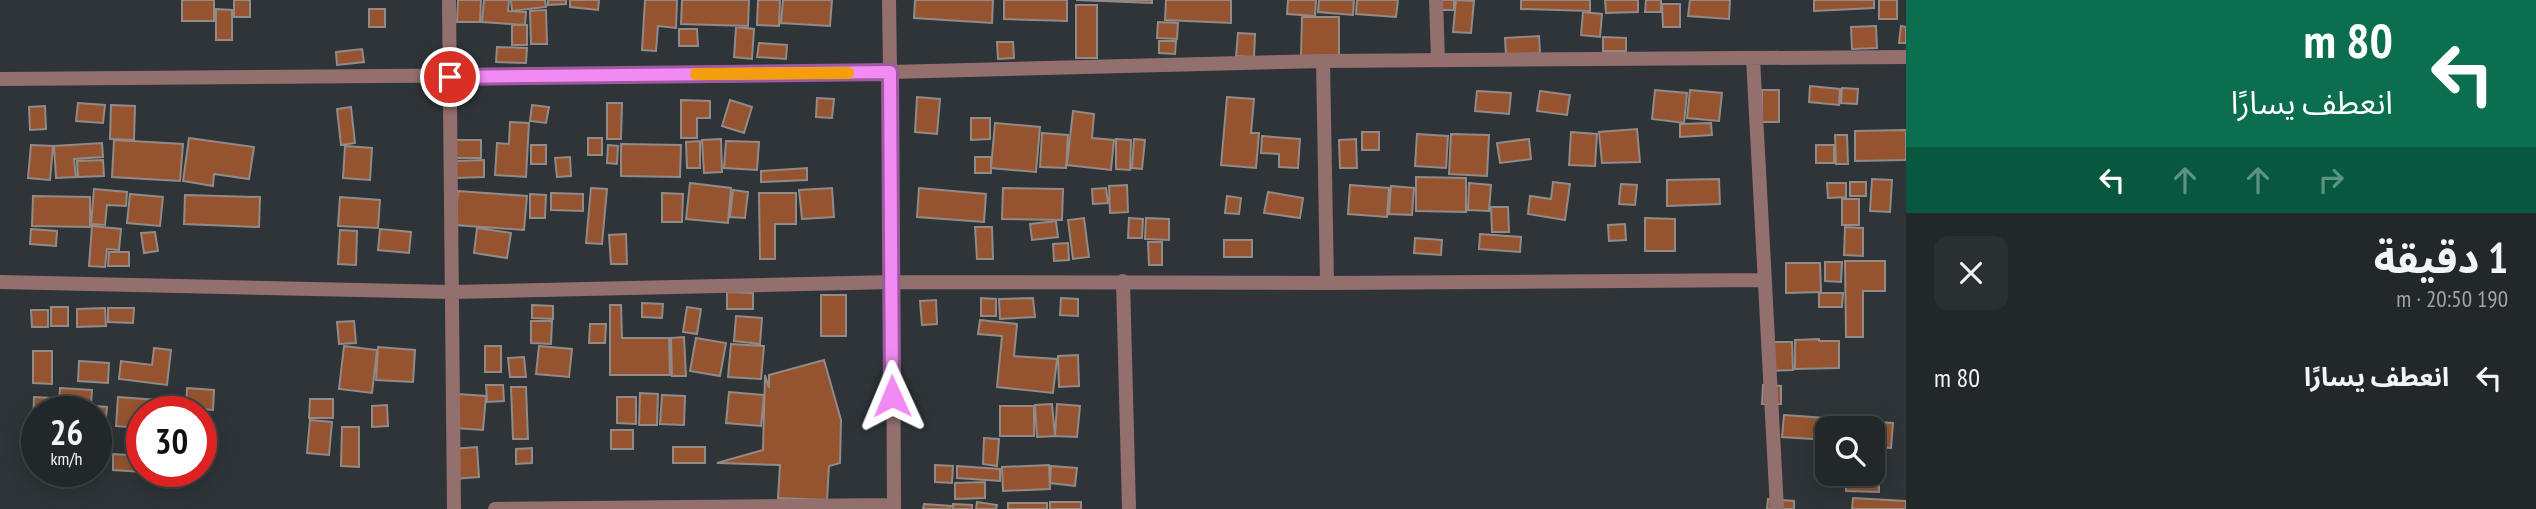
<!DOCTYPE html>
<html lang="ar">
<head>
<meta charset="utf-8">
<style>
  body { margin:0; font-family:"PT Sans Narrow","Noto Sans Arabic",sans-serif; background:#2a2f32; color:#f1f3f6; direction:rtl; height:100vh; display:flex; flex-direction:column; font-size:26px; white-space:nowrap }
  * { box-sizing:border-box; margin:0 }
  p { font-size:23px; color:#a2a5a8 }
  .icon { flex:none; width:38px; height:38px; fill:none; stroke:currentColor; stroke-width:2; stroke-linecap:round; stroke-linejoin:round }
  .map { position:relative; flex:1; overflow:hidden; direction:ltr }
  .sheet { display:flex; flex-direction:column; background:#22272a; width:630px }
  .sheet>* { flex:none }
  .banner { background:#0b6e4f; color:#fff; overflow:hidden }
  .controls { position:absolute; left:1815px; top:416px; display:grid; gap:14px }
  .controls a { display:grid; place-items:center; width:70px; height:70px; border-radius:14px; background:#22272a; box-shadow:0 4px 18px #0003,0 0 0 2px #3f4447; font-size:35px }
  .speed { position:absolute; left:21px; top:396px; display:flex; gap:14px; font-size:35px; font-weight:700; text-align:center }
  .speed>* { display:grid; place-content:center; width:91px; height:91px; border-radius:50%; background:#22272a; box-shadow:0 4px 18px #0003,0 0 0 2px #3f4447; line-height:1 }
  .speed small { font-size:18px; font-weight:400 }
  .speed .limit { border:10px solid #d22; background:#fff; color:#111 }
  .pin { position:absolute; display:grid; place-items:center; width:60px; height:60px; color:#fff; margin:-30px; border:4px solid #fff; border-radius:50%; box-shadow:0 2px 7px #0007 }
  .me { position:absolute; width:77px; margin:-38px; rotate:359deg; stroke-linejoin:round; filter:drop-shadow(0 0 5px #0008) }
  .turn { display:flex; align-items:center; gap:24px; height:147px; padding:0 28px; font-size:32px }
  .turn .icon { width:91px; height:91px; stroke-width:2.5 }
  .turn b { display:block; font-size:49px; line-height:60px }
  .lanes { display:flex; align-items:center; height:66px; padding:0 28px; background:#0003; justify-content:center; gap:35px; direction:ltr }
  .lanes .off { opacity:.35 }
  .round { display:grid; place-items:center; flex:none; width:74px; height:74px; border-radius:14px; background:#2a2f32 }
  .headline { display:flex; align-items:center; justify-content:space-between; height:119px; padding:0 28px }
  h1 { font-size:42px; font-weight:700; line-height:52px }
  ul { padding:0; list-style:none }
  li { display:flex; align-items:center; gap:21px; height:91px; padding:0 28px }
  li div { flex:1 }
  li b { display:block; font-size:26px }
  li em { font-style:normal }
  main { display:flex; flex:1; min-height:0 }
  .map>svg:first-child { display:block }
  .building { fill:#95542f; stroke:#928a87; stroke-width:2 }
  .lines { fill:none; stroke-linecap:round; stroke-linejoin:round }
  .minor { stroke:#93706e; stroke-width:14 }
  .route-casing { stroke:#9d5a9e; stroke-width:18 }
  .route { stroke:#f28af3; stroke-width:12 }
  .slow { stroke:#f59e0b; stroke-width:12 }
</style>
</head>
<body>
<main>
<section class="sheet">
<div class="banner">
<div class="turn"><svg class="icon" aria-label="left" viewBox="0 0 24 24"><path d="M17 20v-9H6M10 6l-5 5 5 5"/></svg><div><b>80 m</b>انعطف يسارًا</div></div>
<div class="lanes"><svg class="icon" aria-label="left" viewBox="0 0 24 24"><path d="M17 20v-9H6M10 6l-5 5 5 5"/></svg><svg class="icon off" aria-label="ahead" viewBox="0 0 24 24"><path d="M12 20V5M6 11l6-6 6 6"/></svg><svg class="icon off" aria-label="ahead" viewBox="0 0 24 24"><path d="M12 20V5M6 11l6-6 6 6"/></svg><svg class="icon off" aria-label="right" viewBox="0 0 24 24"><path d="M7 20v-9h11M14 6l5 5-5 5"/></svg></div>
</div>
<div class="headline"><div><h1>1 دقيقة</h1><p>190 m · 20:50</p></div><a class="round"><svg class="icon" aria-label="close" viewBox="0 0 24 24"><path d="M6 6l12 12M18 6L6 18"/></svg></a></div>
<ul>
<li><svg class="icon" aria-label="left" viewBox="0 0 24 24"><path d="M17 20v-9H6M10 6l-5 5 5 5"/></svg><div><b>انعطف يسارًا</b></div><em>80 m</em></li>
</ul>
</section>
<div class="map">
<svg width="1906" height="509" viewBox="0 0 1906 509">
  <rect width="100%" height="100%" fill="#2e3438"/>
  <path class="building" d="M182,0H214V21H182Z
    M234,0H250V17H234Z
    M458,0H481L480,22H457Z
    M484,0H509L508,11L526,12L525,25L482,22Z
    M511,0H545L546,7L512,11Z
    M548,0H566V4L548,5Z
    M570,0H599L598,10L570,7Z
    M645,0H677L676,28L658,26L656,51L642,50Z
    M682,0H749L748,26L681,24Z
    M758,0H780L779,26L757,25Z
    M783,0H832L830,26L781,23Z
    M915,0H993L992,23L914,18Z
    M1004,0H1067V21L1004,19Z
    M1076,0H1152V3Z
    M1166,0H1231V23L1165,20Z
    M1288,0H1316L1315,16L1287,14Z
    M1319,0H1354L1353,15L1318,12Z
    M1357,0H1398L1396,17L1356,14Z
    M1440,0H1454V10H1440Z
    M1456,0L1474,1L1471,33L1453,32Z
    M1521,0H1590V11L1521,9Z
    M1605,0H1638V12L1606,13Z
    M1646,0H1661V12H1645Z
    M1690,0H1730L1729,19L1688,16Z
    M1814,0H1874V8L1814,11Z
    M1879,0H1897V19H1879Z
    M1662,4H1680V27H1663Z
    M1076,5H1097V58H1076Z
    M216,9L232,10V40H216Z
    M369,9H385V27H369Z
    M546,10L547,44H531L530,11Z
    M1583,12L1602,14L1600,37L1581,35Z
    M1302,17H1339V57L1301,56Z
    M1158,22L1178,23L1177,39L1157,38Z
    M512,25H527V45H512Z
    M1876,26L1877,48L1852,49L1851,27Z
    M1901,26L1906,27V43H1899Z
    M736,27L754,29L752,59L734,57Z
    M679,29H697L698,46H679Z
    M1238,33L1255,34L1254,57L1236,56Z
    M1539,36L1540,53L1506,55L1505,38Z
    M1603,37L1626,38V51H1603Z
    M1159,41H1176L1175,54L1159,53Z
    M997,42H1013L1014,58L998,59Z
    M759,43L787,45L786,59L757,57Z
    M497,47L527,48L526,63L496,62Z
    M362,49L364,62L337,65L336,52Z
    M1810,86L1840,89L1839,105L1809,102Z
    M1842,88L1858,89L1857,104L1841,103Z
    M1655,90L1687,93L1684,123L1652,119Z
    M1690,90L1722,93L1719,121L1687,118Z
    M1762,90H1779V122H1762Z
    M1477,91L1511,93L1509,114L1475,111Z
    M1540,91L1570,95L1567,115L1537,111Z
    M917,97L940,99L937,134L915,132Z
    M1227,97L1254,99L1251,133H1259L1256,168L1221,165Z
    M817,98L834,99L832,118L816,117Z
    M681,100L710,101V118H697V138H681Z
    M730,100L752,107L744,133L722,126Z
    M78,103L105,105L103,123L76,121Z
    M607,103H622L621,139H607Z
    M111,105L135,106L134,140L110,139Z
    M532,105L549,107L546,123L530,121Z
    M45,106L46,129L30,130L29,107Z
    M351,107L355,143L341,145L337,109Z
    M1073,111L1094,114L1092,138L1114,140L1111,170L1067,165Z
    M971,118H990V139L971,140Z
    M510,122L529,123L526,177L495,175L497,143L509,144Z
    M995,123L1040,127L1036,172L991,168Z
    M1711,123L1712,135L1680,137V124Z
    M1637,129L1640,162L1602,163L1599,132Z
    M1906,130V160L1855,161V131Z
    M1362,132H1379V150H1362Z
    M1571,132L1597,134L1595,166L1569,165Z
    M1042,133L1068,135L1066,168L1040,167Z
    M1417,134L1448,136L1446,168L1415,166Z
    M1451,134L1489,135L1487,176L1449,174Z
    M1835,135H1847L1848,164H1836Z
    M1262,136L1300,139L1298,168L1279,167V154L1261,153Z
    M189,138L254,147L249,179L214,174L213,186L183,181Z
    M588,138H602V155H588Z
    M721,139L722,172L704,173L702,140Z
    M1116,139L1131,140L1130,170L1116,169Z
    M1134,139L1145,140L1142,169L1132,168Z
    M1356,139L1357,168H1340L1339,140Z
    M1529,139L1531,159L1500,163L1497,143Z
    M114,140L183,144L180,181L112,177Z
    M454,140H481V158H454Z
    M700,141V168H687L686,142Z
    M726,141L759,142L757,170L724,168Z
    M102,143L103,157L74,159L76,177L56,178L54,146Z
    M621,144L681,145L680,177L621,176Z
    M31,145L53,146L50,180L28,178Z
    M531,145H546V164H531Z
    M608,145L618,146L617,164L607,163Z
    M1816,145H1834V163H1816Z
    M345,146L372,148L370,180L343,178Z
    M570,157L571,176L557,177L555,158Z
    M975,157H991V173H975Z
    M103,160L104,176L78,177L77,161Z
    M484,160V177L456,178L455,161Z
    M807,168V180L761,182V171Z
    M1416,177L1466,178V212L1416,211Z
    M1719,179L1720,204L1667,206V180Z
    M1872,179L1892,180L1890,212L1870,211Z
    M1553,182L1570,184L1565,220L1528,214L1530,196L1551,199Z
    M1850,182H1866V196H1850Z
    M690,183L731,188L728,223L686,219Z
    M1469,183L1491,185L1489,211L1468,210Z
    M1827,183H1846V197L1828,198Z
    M1621,184L1637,185L1635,205L1619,204Z
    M1127,185L1128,212L1110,213L1109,186Z
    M1350,185L1389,188L1387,217L1348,214Z
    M1391,186L1414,188L1412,215L1389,214Z
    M591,188L607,189L602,244L586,243Z
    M832,188L834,217L802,219L799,190Z
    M919,188L986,194L984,222L917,217Z
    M1003,188L1063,189L1062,220L1002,219Z
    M1106,188L1108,203L1093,204L1092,189Z
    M94,189L127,192L126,206L107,205L105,225L91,224Z
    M733,190L748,192L745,218L730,217Z
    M458,191L527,196L524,230L455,225Z
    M1268,192L1303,198L1300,218L1264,213Z
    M551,193L583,194V211L551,210Z
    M662,193L683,194L682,222H662Z
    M759,193H796V224H775V259H760Z
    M130,194L163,197L160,226L127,223Z
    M530,194L546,195L545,218H530Z
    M185,195L260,197L259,227L184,224Z
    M33,196L90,197V227L32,226Z
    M1227,196L1241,198L1239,214L1225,213Z
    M340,197L380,200L378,228L338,226Z
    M1842,199H1859V225H1842Z
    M1491,207H1508L1509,232H1492Z
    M1084,218L1089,257L1073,259L1068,220Z
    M1129,218L1143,219L1142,238H1128Z
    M1146,218L1169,219V240L1145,239Z
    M1645,218L1675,219V251H1645Z
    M1056,221L1058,237L1032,240L1030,224Z
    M1625,224L1626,240L1609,241L1608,225Z
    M92,226L121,229L119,250L107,249L105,267L89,266Z
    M975,227H992L993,259H977Z
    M1845,227L1863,228V256L1844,255Z
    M477,228L511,233L507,258L474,253Z
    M31,229L57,231L56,246L30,244Z
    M380,229L411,232L409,253L378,250Z
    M340,230L357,231L356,265L338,264Z
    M155,232L158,251L144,253L141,233Z
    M626,234L627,264H611L609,235Z
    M1480,234L1521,237L1520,252L1479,249Z
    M1415,238L1442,240L1441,255L1414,253Z
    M1224,240H1252V257H1224Z
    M1148,242H1162V265H1149Z
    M1068,243L1069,260L1054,261L1053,244Z
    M109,252H129V266H108Z
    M1845,261H1885V291H1863V337H1846Z
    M1825,262H1842L1841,282L1825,281Z
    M1786,263H1820L1821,292L1786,293Z
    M727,292L753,293V309H727Z
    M1819,293H1843L1842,307H1819Z
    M821,295H846V336H821Z
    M981,298L996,299V316H981Z
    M1033,298L1035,317L1000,319L999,299Z
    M1061,298L1078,299V316L1060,315Z
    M936,300L937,324L922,325L920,301Z
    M642,303L663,304L662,318L642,317Z
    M532,305L553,306V319L532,318Z
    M610,305H621L622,338H669L670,375H610Z
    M51,307H68V326H51Z
    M687,307L701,309L697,334L683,332Z
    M105,308L106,326L77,327V309Z
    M108,308H134L133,323L108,322Z
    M31,310H48V327H32Z
    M736,316L762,318L760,344L734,341Z
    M980,320L1017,324L1014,356L1057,359L1053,393L997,387L1002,336L978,334Z
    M354,321L356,343L339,344L337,322Z
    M531,321H552L551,344L531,343Z
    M590,324H606L605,343H589Z
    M684,337L686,376H672L671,338Z
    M696,338L726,343L720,376L690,371Z
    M1819,339V341H1839V368L1795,369V340Z
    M1764,342H1792L1793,370L1764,371Z
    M731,344L764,346L761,379L728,377Z
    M344,346L377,350L372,393L339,389Z
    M485,346H501V372H485Z
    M539,346L572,349L569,377L536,374Z
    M378,347L415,350L413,382L376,380Z
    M154,348L171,350L167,385L119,379L121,361L152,365Z
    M33,351H52V384L33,383Z
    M1078,355L1079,386L1059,387L1058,356Z
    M524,357L526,377H510L508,358Z
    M824,360L841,420L840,463L829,466L827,500L778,498L780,465L717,463L763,450L765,375L769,388V375Z
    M79,361L109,363L108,383L78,381Z
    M486,385H503L504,401L487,402Z
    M1763,385L1781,386V404H1762Z
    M511,387H526L528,439H513Z
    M60,388L92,390L91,404L59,401Z
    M187,388L214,390L213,410L186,408Z
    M729,392L764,395L761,426L726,423Z
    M640,393L658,394L657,425H639Z
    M458,394L486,396L483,430L456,428Z
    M662,395L685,396L684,425L660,424Z
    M34,397L52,398L51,411H37V424H33Z
    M118,397L158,400L157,411H142V428L116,426Z
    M617,397H636V424L617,423Z
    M161,399L186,401L185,411H160Z
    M310,399H333V418H309Z
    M60,403L107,407L104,437L96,436V411H59Z
    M1052,404L1055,436L1037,437L1035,405Z
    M1057,404L1080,406L1077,437L1055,436Z
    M387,405L388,426L372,427V406Z
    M1000,406H1034V436H1000Z
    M1784,415L1840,419L1839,429H1827V440L1782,437Z
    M310,420L332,422L329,455L307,453Z
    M1847,420L1893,423L1891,448L1872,447V429H1846Z
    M342,427H359V467L341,466Z
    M611,430H633V449H611Z
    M201,431H207L208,456H201Z
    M984,438L999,439L997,466L983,464Z
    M477,447L479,477L453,479L451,449Z
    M673,447H705V463H673Z
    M532,448V463L516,464V449Z
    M113,454L142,456V472L113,470Z
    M935,465L953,466L952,483L935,482Z
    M1049,465L1050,489L1003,491L1002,467Z
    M1872,465H1879V492L1846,491V474H1872Z
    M957,466L1000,469V481L957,478Z
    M1051,466L1077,468L1075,486L1050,483Z
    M985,482V498L955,499V483Z
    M1853,498L1906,501V509H1852Z
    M1768,499L1794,501V509H1767Z
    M977,502L997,505L996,509H976Z
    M1050,502H1081V509H1050Z
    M1008,503H1047V509H1008Z
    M924,504L951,506L950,509H923Z
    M953,504L972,505V509H953Z"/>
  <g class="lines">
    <path class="minor" d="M449,0L454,509
      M889,0L893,282L894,509
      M1436,0L1438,60
      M1753,58L1777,509
      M1323,61L1327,283
      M0,79L890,72L1323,61L1906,57
      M1123,281L1129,509
      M0,282L451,292L893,282L1327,283L1765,280
      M495,509L894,505"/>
  </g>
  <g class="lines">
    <defs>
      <path id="route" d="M450,77L890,72L892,396"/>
    </defs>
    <use href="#route" class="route-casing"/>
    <use href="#route" class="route"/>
    <path class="slow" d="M696,74L848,73"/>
  </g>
</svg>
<div class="controls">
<a><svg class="icon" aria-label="search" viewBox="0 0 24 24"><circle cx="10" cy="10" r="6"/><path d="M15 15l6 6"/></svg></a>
</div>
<div class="speed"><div>26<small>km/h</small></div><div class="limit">30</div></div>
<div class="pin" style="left:450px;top:77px;background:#d93025"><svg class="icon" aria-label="arrive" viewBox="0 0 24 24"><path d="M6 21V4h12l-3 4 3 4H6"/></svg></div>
<svg class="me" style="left:892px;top:396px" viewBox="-20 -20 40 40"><path d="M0-17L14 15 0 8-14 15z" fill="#f28af3" stroke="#fff" stroke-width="4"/></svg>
</div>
</main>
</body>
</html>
